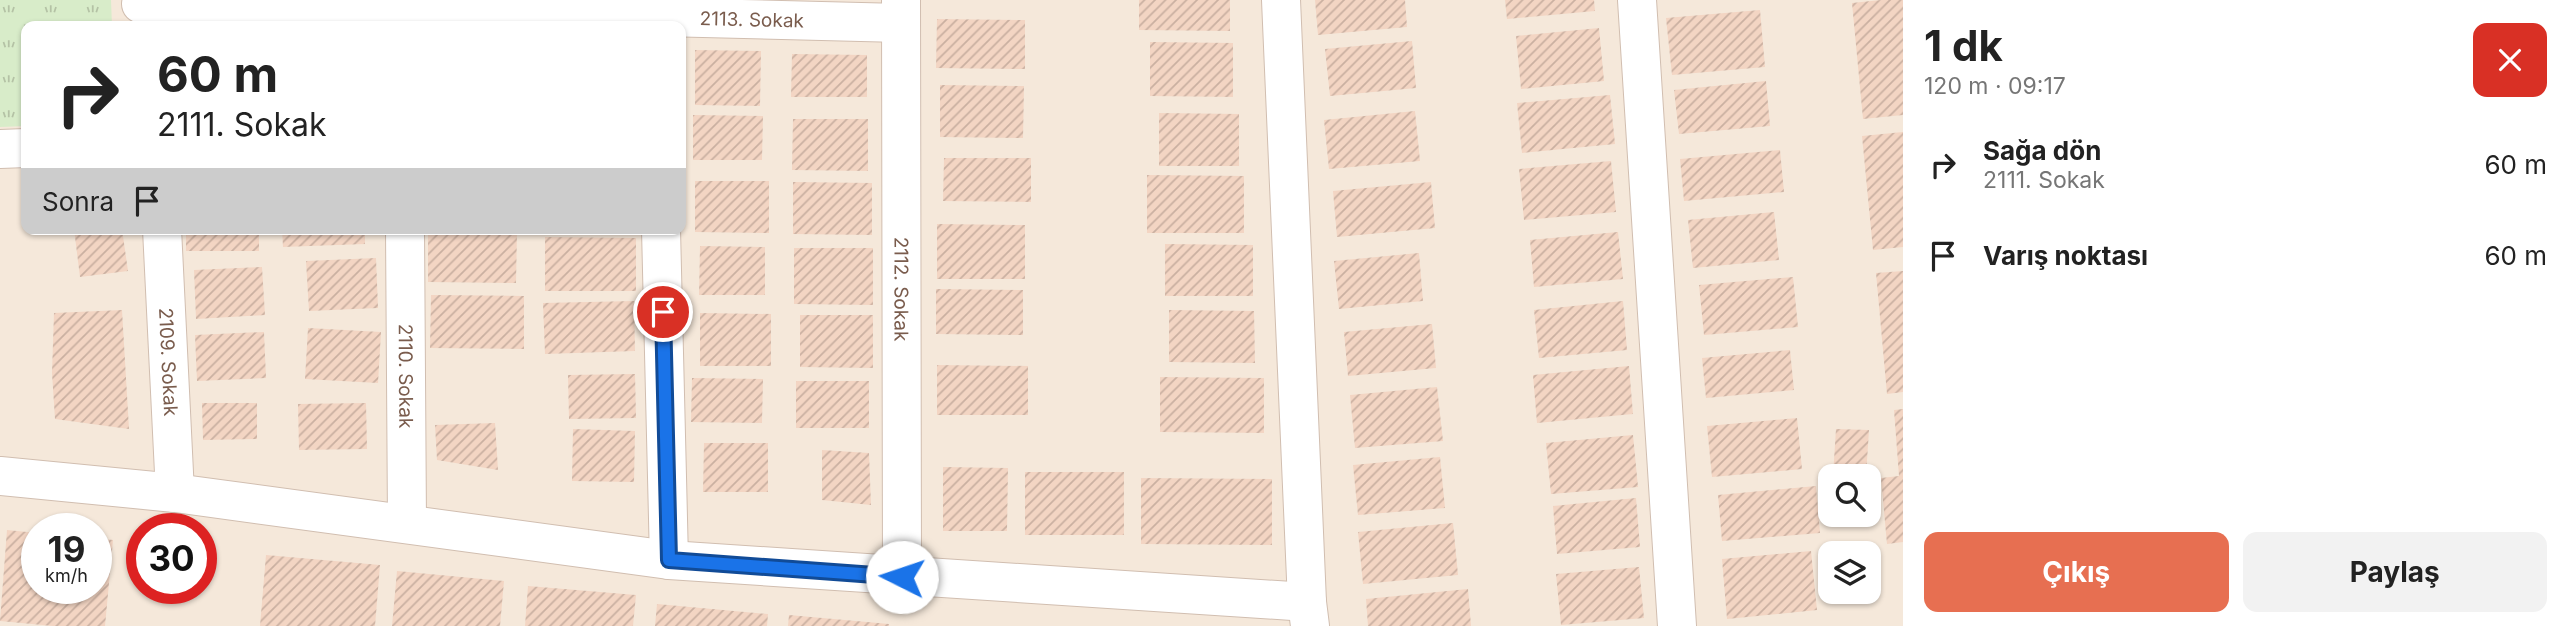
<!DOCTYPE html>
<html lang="tr">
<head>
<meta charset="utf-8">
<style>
  body { margin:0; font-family:Inter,sans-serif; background:#f2f2f2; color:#222; height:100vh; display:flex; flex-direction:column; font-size:26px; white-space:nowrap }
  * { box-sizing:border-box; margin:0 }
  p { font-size:23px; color:#767676 }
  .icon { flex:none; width:38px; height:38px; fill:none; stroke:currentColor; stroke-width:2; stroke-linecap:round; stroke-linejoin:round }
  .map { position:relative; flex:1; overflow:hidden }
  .side { display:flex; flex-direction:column; background:#fff; width:665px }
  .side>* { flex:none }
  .guide { position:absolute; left:21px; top:21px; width:665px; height:214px; border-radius:14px; box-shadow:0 2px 5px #0004; background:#fff; color:#222; overflow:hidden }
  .fabs { position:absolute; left:1818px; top:464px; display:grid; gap:14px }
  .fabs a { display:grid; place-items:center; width:63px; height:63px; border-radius:14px; background:#fff; box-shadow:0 2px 5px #0004; font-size:35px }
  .speed { position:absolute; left:21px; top:513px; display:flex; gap:14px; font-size:35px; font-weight:700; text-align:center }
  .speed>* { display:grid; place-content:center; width:91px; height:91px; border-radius:50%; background:#fff; box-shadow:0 2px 5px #0004; line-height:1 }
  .speed small { font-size:18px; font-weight:400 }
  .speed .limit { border:10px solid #d22; background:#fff; color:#111 }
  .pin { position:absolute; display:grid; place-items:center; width:60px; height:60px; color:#fff; margin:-30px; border:4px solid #fff; border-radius:50%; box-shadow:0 2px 7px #0007 }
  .me { position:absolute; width:77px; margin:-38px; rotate:274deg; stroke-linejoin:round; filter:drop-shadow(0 0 5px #0008) }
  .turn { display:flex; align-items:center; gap:24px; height:147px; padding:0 21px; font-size:32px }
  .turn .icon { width:91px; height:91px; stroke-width:2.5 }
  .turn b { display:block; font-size:49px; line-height:60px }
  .then { display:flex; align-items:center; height:66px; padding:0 21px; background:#0003; gap:14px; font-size:26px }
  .round { display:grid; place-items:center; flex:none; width:74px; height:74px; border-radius:14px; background:#f2f2f2 }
  .headline { display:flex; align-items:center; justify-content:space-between; height:119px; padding:0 21px }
  h1 { font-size:42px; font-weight:700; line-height:52px }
  .primary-button { display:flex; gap:14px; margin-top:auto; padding:14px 21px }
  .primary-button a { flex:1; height:80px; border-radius:14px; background:#e76f51; color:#fff; font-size:28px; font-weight:700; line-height:80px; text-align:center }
  .primary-button a+a { background:#f2f2f2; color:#222 }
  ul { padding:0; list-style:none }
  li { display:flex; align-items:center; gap:21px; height:91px; padding:0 21px }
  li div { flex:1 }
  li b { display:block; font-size:26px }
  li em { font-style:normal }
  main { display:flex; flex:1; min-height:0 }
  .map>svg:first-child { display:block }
  .residential { fill:#f5e8da; fill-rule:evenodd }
  .park { fill:url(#park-tufts) }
  .building { fill:url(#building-hatch) }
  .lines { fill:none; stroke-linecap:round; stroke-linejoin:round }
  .minor-casing { stroke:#d1beb0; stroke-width:40 }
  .minor { stroke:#fff; stroke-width:38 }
  .route-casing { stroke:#114b97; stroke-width:18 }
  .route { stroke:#1a73e8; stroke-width:12 }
  .labels { text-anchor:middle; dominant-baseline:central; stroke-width:7; stroke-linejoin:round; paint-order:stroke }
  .street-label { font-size:19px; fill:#7a5c4d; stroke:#fffaf3 }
</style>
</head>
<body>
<main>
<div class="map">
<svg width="1903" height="626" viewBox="0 0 1903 626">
  <defs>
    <pattern id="park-tufts" width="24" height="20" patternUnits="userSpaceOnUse" patternTransform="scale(1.75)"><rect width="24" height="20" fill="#d8ecc9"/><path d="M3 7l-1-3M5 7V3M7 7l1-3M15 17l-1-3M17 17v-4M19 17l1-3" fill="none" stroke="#b4c2a5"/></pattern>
    <pattern id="building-hatch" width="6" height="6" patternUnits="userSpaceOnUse" patternTransform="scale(1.75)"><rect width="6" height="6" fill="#f3d5c3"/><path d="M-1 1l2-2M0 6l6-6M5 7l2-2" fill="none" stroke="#cab0a1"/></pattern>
  </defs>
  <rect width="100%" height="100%" fill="#fdf6ec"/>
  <path class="residential" d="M0,0H1903V626H0ZM26,26H681V229H26ZM1830,476H1869V514H1830ZM37,528H96V588H37ZM142,528H201V588H142ZM1830,553H1869V592H1830Z"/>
  <path class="park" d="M0,0H111L112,26H26V126L0,127Z"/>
  <path class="building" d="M1139,0H1230V31L1139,30Z
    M1315,0H1405L1407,27L1318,35Z
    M1505,0H1594L1595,11L1507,19Z
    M1881,0H1903V115L1863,119L1852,3Z
    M1760,10L1765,67L1672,75L1666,18Z
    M937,19L1025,20V69L936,68Z
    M1599,28L1604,81L1521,89L1516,36Z
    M1412,41L1416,88L1330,96L1325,49Z
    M1150,42L1233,43V97L1150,96Z
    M695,50L761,51L760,106L695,105Z
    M792,54L867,55V97H791Z
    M1766,81L1770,126L1679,134L1674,90Z
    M940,85L1024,86L1023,138L940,137Z
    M1610,95L1615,144L1522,153L1517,103Z
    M1415,111L1420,161L1329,169L1324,120Z
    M1159,113L1239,114V166H1159Z
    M693,115L763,116L762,160H693Z
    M793,119H868V171L792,170Z
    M1903,132V247L1873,250L1862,136Z
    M1780,150L1784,192L1684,201L1680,159Z
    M944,158H1031V202L943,201Z
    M1611,161L1616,212L1524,220L1519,169Z
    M1147,175L1244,176V233H1147Z
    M695,181H769V233L695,232Z
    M793,182L872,183V235L793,234Z
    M1431,182L1435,228L1337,237L1333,191Z
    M1774,212L1779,260L1693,268L1688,220Z
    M937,224L1025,225V279H937Z
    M74,229H122L128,271L80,277Z
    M186,229H259V251H186Z
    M282,229H365V244L283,247Z
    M428,232H517L516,283L428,282Z
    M1618,232L1623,279L1534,287L1530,240Z
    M545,237L636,238V291H545Z
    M1165,244L1253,245V296H1165Z
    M700,246L765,247V295H699Z
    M794,248H873V305L794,304Z
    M1419,253L1423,301L1339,309L1334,261Z
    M376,258L378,308L309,311L306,261Z
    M262,267L265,315L196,319L194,270Z
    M1903,271V392L1887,394L1876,273Z
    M1793,277L1798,327L1704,335L1699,285Z
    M936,289L1023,290V335L936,334Z
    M431,295L524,296V349L430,348Z
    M634,301L635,351L545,354L543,303Z
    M1623,301L1627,350L1539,358L1534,310Z
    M122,310L129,429L55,419L52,373L54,313Z
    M1169,310L1254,311L1255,363L1169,362Z
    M700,313L771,314V366H700Z
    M800,315H873V368L800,367Z
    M1432,324L1436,368L1348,376L1344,332Z
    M308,328L381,332L378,383L305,379Z
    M264,332L266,378L197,381L195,335Z
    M1790,350L1794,390L1706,398L1702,358Z
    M937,365L1028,366V415H937Z
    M1629,366L1633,414L1537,423L1533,375Z
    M635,374L636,418L569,419L568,375Z
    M1160,377L1264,378V433L1160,432Z
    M692,378L763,379L762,423L691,422Z
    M796,381H869V428H796Z
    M1437,387L1443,441L1355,448L1350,395Z
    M202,403H257V439L203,440Z
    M366,403L367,449L299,450L298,404Z
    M1903,409V542L1887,544L1881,478L1899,476L1894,410Z
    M1797,418L1802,469L1712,477L1707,426Z
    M495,423L498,470L437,460L435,425Z
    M573,429L635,431L634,482L572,481Z
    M1836,429L1869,430L1866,476H1833Z
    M1633,435L1638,487L1551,494L1546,443Z
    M704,443H768V492H703Z
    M822,450L869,453L871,505L822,500Z
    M1440,457L1445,508L1358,515L1353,465Z
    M943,467L1008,468L1007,531H943Z
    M1025,472H1124V535H1025Z
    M1141,478L1272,479V545L1141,544Z
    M1816,486L1820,533L1722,541L1718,495Z
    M1636,498L1640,547L1557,554L1553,506Z
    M1453,523L1458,575L1363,584L1358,532Z
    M7,530L37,533V588H96V538L113,540L105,626H53L0,621Z
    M1811,551L1817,610L1727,619L1722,559Z
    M266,555L380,565L375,626H260Z
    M1639,567L1644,618L1561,625L1556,574Z
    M397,571L504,581L500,626H392Z
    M528,586L636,595L633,626H525Z
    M1468,589L1471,626H1368L1366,599Z
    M657,604L768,614L767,626H655Z
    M789,615L889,624V626H788Z"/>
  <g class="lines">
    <defs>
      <g id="minor">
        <path id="s1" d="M901,0L902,577"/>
        <path d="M1281,0L1307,602L1310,626"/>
        <path d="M1637,0L1677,626"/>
        <path id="s2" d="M141,4L901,23"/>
        <path d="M0,149L26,148"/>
        <path id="s3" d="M162,229L175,493"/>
        <path id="s4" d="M405,229L407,524"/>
        <path d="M661,229L669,560"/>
        <path d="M0,476L175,493L669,560L1307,602"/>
      </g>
    </defs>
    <use href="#minor" class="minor-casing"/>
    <use href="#minor" class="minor"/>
  </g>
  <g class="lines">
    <defs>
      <path id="route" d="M663,312L669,560L902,577"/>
    </defs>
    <use href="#route" class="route-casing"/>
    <use href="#route" class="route"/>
  </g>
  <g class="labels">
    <g class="street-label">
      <text stroke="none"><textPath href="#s2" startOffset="611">2113. Sokak</textPath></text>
      <text stroke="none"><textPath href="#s1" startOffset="289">2112. Sokak</textPath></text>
      <text stroke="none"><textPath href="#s3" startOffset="133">2109. Sokak</textPath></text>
      <text stroke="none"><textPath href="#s4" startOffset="147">2110. Sokak</textPath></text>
    </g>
  </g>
</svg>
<div class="fabs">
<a><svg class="icon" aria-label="search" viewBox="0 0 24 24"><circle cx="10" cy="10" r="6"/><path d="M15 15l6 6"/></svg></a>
<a><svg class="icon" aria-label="layers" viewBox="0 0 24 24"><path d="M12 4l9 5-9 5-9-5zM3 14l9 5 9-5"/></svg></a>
</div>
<div class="speed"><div>19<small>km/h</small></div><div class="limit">30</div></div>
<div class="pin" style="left:663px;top:312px;background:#d93025"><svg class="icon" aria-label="arrive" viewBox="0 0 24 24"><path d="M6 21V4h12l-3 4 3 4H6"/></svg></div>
<svg class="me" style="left:902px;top:577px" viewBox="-20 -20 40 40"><circle r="19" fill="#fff"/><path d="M0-13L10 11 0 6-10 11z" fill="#1a73e8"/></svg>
<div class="guide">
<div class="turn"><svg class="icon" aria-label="right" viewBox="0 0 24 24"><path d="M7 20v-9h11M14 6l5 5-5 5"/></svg><div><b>60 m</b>2111. Sokak</div></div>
<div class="then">Sonra<svg class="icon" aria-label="arrive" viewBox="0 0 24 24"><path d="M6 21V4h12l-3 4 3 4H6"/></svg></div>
</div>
</div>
<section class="side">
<div class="headline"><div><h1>1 dk</h1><p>120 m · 09:17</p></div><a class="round" style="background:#d93025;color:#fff"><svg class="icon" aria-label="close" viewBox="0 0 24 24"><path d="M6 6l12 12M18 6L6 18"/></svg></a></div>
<ul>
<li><svg class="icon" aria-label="right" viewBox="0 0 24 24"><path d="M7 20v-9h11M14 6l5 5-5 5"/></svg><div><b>Sağa dön</b><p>2111. Sokak</p></div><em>60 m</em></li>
<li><svg class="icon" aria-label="arrive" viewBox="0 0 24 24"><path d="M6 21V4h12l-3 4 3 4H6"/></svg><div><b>Varış noktası</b></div><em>60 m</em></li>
</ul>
<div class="primary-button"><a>Çıkış</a><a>Paylaş</a></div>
</section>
</main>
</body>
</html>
